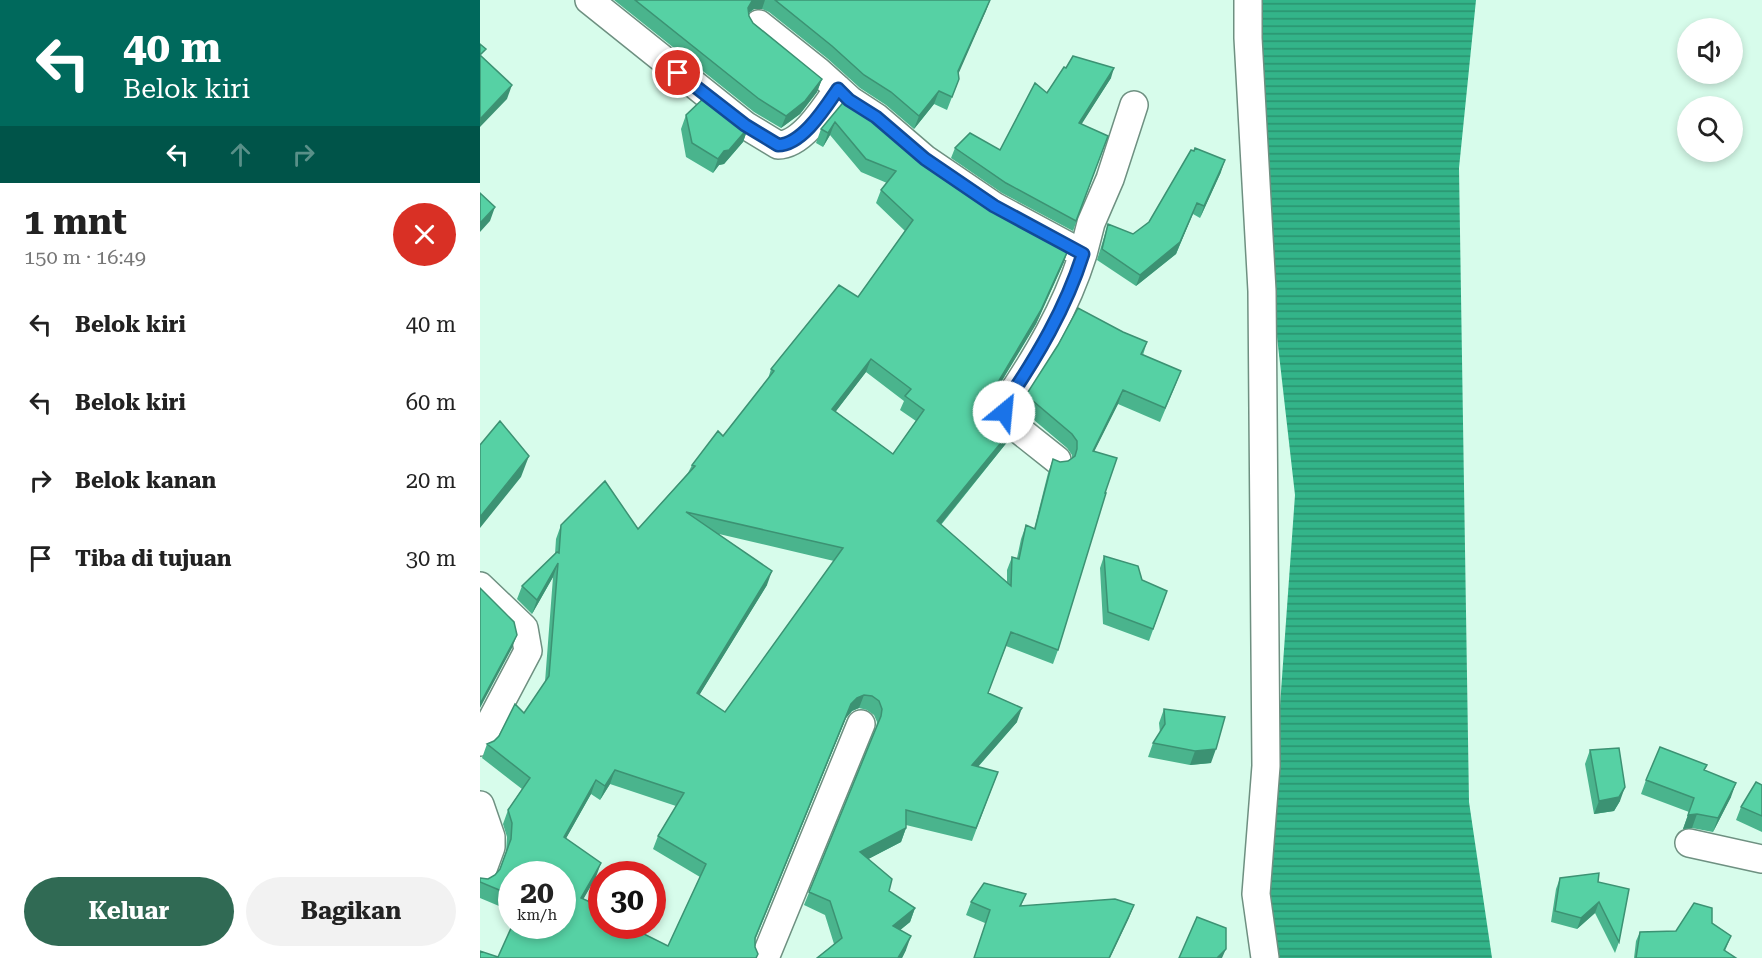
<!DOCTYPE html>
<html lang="id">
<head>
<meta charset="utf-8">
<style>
  body { margin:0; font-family:"Roboto Serif",serif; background:#f2f2f2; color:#222; height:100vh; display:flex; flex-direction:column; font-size:22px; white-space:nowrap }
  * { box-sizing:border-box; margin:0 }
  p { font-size:20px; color:#767676 }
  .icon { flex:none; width:33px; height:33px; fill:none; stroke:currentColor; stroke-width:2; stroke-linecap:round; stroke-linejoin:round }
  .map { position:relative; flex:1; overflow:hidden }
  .details { display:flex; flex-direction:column; background:#fff; width:480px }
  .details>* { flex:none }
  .hud { background:#00695c; color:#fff; overflow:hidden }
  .controls { position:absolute; left:1197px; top:18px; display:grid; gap:12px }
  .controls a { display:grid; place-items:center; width:66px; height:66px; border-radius:50%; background:#fff; box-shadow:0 3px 9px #0003; font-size:30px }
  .speed { position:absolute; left:18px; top:861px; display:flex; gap:12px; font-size:30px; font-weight:700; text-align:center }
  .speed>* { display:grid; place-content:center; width:78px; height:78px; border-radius:50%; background:#fff; box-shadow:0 3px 9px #0003; line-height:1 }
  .speed small { font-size:15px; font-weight:400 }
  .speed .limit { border:9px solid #d22; background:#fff; color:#111 }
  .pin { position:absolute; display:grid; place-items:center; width:51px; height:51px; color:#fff; margin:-26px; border:3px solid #fff; border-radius:50%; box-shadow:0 2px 6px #0007 }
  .me { position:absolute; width:66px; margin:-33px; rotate:28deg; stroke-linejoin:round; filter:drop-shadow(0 0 4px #0008) }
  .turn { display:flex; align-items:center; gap:21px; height:126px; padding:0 24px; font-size:27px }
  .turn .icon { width:78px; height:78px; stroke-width:2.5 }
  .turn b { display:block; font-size:42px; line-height:51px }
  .lanes { display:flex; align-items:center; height:57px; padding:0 24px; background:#0003; justify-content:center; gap:30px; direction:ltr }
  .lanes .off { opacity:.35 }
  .round { display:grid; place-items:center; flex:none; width:63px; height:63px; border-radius:32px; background:#f2f2f2 }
  .head { display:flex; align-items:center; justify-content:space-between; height:102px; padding:0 24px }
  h1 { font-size:36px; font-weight:700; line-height:45px }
  .button { display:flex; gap:12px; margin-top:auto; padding:12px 24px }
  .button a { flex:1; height:69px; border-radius:36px; background:#306a54; color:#fff; font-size:24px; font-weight:700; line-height:69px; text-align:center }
  .button a+a { background:#f2f2f2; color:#222 }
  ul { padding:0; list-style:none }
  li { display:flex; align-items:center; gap:18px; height:78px; padding:0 24px }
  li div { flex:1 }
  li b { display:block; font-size:22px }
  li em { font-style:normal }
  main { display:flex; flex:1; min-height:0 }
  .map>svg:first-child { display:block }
  .water { fill:url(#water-rules) }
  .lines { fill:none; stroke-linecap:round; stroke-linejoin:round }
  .street-casing { stroke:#6e9081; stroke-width:30 }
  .street { stroke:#fff; stroke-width:27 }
  .wall { fill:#4ab48d; fill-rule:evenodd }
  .shaded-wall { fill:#3c9273 }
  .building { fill:#56d1a4; stroke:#3c9273; stroke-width:1.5; fill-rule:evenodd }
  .route-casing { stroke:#114b97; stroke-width:15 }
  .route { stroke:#1a73e8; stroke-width:10 }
</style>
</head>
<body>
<main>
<section class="details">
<div class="hud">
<div class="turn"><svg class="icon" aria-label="left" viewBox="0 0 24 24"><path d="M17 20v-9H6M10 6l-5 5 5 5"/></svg><div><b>40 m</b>Belok kiri</div></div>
<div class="lanes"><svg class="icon" aria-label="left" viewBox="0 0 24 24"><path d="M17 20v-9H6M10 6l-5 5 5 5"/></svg><svg class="icon off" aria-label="ahead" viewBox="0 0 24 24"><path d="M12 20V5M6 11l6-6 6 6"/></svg><svg class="icon off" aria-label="right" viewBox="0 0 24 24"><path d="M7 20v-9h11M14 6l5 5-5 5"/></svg></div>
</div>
<div class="head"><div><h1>1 mnt</h1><p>150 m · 16:49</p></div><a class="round" style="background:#d93025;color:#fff"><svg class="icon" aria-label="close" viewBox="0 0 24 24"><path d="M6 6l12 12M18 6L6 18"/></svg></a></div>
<ul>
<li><svg class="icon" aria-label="left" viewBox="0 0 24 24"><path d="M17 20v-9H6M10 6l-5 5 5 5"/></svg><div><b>Belok kiri</b></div><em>40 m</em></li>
<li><svg class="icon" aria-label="left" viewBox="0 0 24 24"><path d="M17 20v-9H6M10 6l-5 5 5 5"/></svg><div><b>Belok kiri</b></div><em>60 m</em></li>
<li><svg class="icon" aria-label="right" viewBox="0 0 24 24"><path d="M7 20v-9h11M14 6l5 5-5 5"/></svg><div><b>Belok kanan</b></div><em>20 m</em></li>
<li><svg class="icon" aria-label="arrive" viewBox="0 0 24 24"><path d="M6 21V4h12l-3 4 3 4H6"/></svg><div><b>Tiba di tujuan</b></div><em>30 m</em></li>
</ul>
<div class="button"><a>Keluar</a><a>Bagikan</a></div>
</section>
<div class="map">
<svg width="1282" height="958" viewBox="0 0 1282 958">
  <defs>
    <pattern id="water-rules" width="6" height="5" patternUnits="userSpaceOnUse" patternTransform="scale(1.5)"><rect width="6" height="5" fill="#33b489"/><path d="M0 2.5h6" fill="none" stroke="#2a926f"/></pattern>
  </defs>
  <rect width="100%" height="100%" fill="#d7fceb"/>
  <path class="water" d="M782,0H996L979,168L989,802L1012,958H799L788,874L815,495L782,205Z"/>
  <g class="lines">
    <defs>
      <path id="street" d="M109,0L265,125L298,145C322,145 345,108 358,89L370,100L396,117L445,159L514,206L603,254C586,308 557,357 525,404C524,414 526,419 533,425L577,460
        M768,0V38L782,291L786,766L776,894L785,958
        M279,24L338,71L358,89
        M603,254L611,223L630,179L654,105
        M0,586L44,628L48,651L0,742
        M0,805L11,837V847L0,877
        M1209,843L1282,859
        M285,958L381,724"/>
    </defs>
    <use href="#street" class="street-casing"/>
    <use href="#street" class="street"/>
  </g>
  <path class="wall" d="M134,0H510L478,73L479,79L467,110L454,104L434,129L406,105L380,88L348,59L289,12L282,9H274L269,13V16L273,23L342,79L337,92L320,114L301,128L274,112Z
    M586,68L631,78L601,124L628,136L593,231L522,193L471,158L475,148L520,150Z
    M366,99L441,158L584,262L556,324L514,394L515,402L528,441L461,525L527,582V570L532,557L537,558L541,539L546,525L554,529L568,473L573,459L580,462L588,461L592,458V455L587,448L541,409L546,395L643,332L667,342L663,355L701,371L696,384L680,422L638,404L614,451L625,493L578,650L573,664L526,646L508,693L537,722L498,767L518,772L492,841L426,825V828L421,842L388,859L409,891L435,908L430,922L420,930L426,950L422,958H337L354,944L345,915L324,905L396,728L397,722L394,715L387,710L379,708L372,711L366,718L275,940L18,957L82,926L32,874V920L19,906L0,898V878L8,879L15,875L20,869L26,852L27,837L23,824L28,810L42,789L2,758L7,744L14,741L44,713L65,682L73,577L52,614L37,599L42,586L75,554L76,539L81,525L158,529L208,473L212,465L243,436L288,379L291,369L378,297L425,231L396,203L401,190L407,183L381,172L350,135L343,147L336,143L341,129ZM386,372L424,401L420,410L436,421L413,454L355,412ZM239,534L354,561L245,712L219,695L287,585ZM130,784L196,806L178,836L173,849L220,877L188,946L118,910L103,899L116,877L86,838L111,794L120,800Z
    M206,115L268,128L263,142L244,164L239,165L233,173L206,157L201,129Z
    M741,172L720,218L713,214L696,254L656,286L617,260L628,224L653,234Z
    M624,556L662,580L687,591L669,641L623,624L620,568Z
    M684,709L731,763L710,765L668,757L673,743L680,733L679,723Z
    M1110,750L1140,801L1134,811L1114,814L1105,764Z
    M1225,770L1251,797L1233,832L1212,828L1203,829L1209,812L1161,794L1166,780Z
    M1282,785V832L1256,820L1261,807Z
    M1080,878L1118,882L1139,942L1135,953L1115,913L1097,929L1071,922L1076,889Z
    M546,894L541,906L649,918L505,923L486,915L491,902Z
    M1232,923L1251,936L1245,951L1256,958H1154L1156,941L1160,932L1196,931Z"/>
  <path class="shaded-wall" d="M273,0H285L282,9H274L267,14L268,8L272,1Z
    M510,0L506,11L474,84L478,71Z
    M634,68L631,78L596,133L599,123Z
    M342,79L337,92L320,114L301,128L306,116Z
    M32,85L27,99L0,127V119Z
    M459,91L454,104L434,129L439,116Z
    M355,122L350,135L343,147L348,133Z
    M268,128L263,142L244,164L239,165L233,173L238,159L244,151Z
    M745,160L741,172L720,218L724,206Z
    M717,203L696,254L656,286L660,275Z
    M15,207L10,221L0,232V223Z
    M589,248L584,262L556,324L509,402L514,389Z
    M391,359L386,372L347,423L352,409Z
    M643,390L638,404L608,464L613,451Z
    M533,428L528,441L452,535L457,521Z
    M49,456L41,477L0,528V517Z
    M78,563L73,577L52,614L57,600Z
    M292,571L287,585L212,707L217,693Z
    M37,635L32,648L0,708V704Z
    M384,695L379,708L372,711L366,718L270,952L371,704L377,698Z
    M542,708L537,722L487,779L492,765Z
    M736,749L731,763L710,765L715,751Z
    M135,770L130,784L120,800L125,786Z
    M116,780L111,794L79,851L84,837Z
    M1256,783L1251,797L1233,832L1238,818Z
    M1145,787L1140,801L1134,811L1114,814L1119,801Z
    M1217,814L1212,828L1203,829L1208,815Z
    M426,828L421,842L375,866L380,852Z
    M121,863L116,877L96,912L101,898Z
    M1119,902L1115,913L1097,929L1101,918Z
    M654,905L649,918L630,958H629Z
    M435,908L430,922L408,940L413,926Z
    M431,936L426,950L422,958H418Z
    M746,949L742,958H737Z"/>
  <path class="building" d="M155,0H273L272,1L268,8L269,16L273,23L342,79L325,101L306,116L279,99Z
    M295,0H510L478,71L479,79L472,97L459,91L439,116L411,92L384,75L352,46Z
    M0,44L6,49L0,55L32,85L0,119Z
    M593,56L634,68L599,123L628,136L596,221L526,183L475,148L490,133L520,150L555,83L567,93L584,67L586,68Z
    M226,96L268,128L249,150L244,151L238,159L212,143L206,115Z
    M366,99L392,116L441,158L510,205L589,248L561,310L514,389L515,402L518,411L533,428L457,521L531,586L532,557L539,559L546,525L555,529L573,459L580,462L588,461L595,456L597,449V441L592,434L546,395L578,345L598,308L643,332L667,342L661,354L701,371L685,408L643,390L613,451L637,458L625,493H626L578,650L531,632L508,693L542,708L492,765L518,772L496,828L426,810V828L380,852L412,879L409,891L435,908L413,926L431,936L418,958H337L362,938L350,901L329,892L401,716L402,709L399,701L392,696L384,695L377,698L371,704L275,938V947L278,954L276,958H0V951L18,957L32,926H82V874H32V900L24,892L0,882V878L8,879L15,875L20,869L31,839L32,823L28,810L50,778L7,744L14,741L19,736L35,704L44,713L69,676L78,563L57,600L42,586L77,552L79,553L81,525L125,481L158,529L215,466L212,465L238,431L243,436L294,371L291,369L359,285L378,297L433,220L401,190L416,171L386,159L355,122L348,133L341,129ZM391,359L431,389L425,396L444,410L413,454L352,409ZM206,512L363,548L245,712L217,693L292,571ZM135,770L204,793L178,836L226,864L188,946L148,926H122V912L118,910L119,906L101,898L121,863L84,837L116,780L125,786Z
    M715,148L745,160L724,206L717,203L700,242L660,275L622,249L628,224L653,234L669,222L711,150L714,151Z
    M0,193L15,207L0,223Z
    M20,421L49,456L0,517V445Z
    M624,556L658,566L662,580L687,591L673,629L628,612Z
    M0,588L34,622L37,635L0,704Z
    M684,709L745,717L736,749L715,751L673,743L685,724Z
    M1180,747L1227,765L1224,770L1256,783L1238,818L1217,814L1208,815L1214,798L1166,780Z
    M1139,748L1145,787L1139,797L1119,801L1110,750Z
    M1276,782L1282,785V816L1261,807Z
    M1119,873L1118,882L1149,889L1139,942L1119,902L1101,918L1075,911L1080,878Z
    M504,883L546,894L540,906L635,899L654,905L629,958H494L510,910L491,902Z
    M1214,903L1232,908V923L1251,936L1244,950L1256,958H1156L1160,932L1196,931Z
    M717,917L746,928V949L737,958H699Z"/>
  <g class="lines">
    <defs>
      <path id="route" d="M198,73L265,125L298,145C322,145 345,108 358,89L369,100L396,117L445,159L514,206L603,254C586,308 557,357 525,404L524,412"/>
    </defs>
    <use href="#route" class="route-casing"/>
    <use href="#route" class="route"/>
  </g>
</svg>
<div class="controls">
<a><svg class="icon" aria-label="sound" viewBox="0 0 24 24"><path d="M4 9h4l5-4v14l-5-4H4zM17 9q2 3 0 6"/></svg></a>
<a><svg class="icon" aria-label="search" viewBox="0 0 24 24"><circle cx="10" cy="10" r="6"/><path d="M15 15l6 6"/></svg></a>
</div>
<div class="speed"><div>20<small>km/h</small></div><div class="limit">30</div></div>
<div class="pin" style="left:198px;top:73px;background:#d93025"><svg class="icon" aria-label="arrive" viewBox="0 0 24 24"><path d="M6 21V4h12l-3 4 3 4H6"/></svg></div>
<svg class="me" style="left:524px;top:412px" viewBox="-20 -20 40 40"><circle r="19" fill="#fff"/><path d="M0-13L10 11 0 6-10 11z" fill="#1a73e8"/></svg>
</div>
</main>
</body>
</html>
